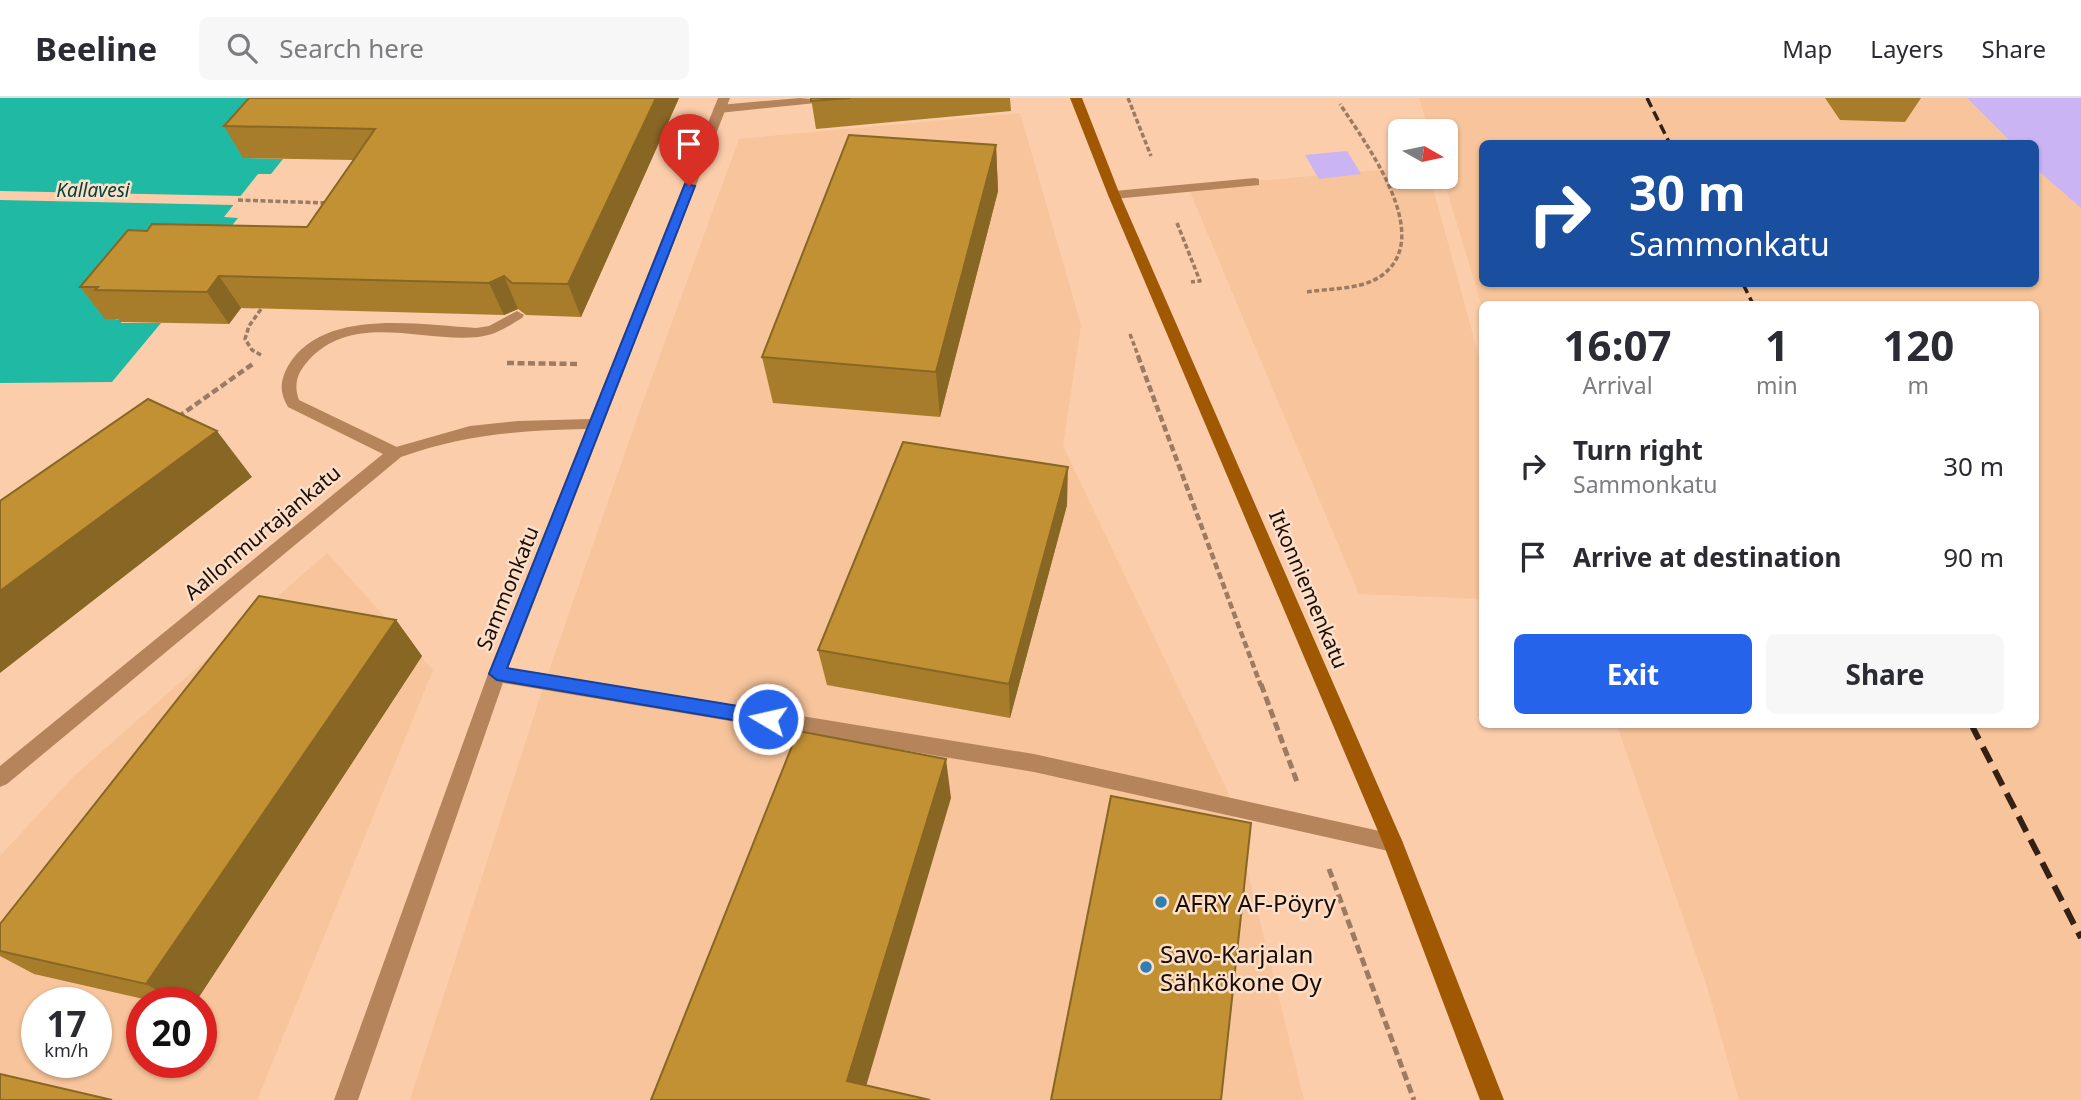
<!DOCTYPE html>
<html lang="en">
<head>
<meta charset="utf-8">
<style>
  body { margin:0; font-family:"Noto Sans",sans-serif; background:#f7f7f7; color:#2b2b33; height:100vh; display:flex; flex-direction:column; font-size:26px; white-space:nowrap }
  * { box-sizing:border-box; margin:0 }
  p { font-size:23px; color:#7c7c81 }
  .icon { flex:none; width:38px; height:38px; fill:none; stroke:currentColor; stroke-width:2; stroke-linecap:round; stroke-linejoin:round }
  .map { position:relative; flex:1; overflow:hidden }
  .sheet { position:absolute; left:1479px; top:203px; width:560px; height:427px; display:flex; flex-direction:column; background:#fff; border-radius:10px; box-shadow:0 2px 5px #0004 }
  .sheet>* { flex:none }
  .top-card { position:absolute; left:1479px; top:42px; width:560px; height:147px; border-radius:10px; box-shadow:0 2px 5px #0004; background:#1a4fa0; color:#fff; overflow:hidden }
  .needle { width:46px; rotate:99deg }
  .fabs { position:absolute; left:1388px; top:21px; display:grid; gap:14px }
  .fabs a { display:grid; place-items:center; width:70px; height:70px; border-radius:10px; background:#fff; box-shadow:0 2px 5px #0004; font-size:35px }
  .speed { position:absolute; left:21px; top:889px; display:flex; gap:14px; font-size:35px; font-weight:700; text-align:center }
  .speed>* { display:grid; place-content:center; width:91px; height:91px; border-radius:50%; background:#fff; box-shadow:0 2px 5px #0004; line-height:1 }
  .speed small { font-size:18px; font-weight:400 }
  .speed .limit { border:10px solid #d22; background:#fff; color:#111 }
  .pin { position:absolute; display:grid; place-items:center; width:60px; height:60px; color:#fff; margin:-72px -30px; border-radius:50% 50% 50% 0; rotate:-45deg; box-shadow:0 0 7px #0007 }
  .pin .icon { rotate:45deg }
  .me { position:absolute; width:77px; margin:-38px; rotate:279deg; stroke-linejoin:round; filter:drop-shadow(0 0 5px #0008) }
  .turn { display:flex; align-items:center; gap:24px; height:147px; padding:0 35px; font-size:32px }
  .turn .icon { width:91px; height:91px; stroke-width:2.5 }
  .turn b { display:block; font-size:49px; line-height:60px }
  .eta { display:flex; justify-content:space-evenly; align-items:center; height:119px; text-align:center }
  .eta b { font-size:42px; font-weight:700; line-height:49px }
  .primary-button { display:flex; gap:14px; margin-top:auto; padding:14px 35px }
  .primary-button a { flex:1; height:80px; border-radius:10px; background:#2563eb; color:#fff; font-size:28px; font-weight:700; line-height:80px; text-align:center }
  .primary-button a+a { background:#f7f7f7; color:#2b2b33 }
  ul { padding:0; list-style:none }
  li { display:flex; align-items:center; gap:21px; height:91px; padding:0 35px }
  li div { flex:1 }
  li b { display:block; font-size:26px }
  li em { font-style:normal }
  header { display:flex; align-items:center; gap:42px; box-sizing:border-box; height:98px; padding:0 35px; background:#fff; border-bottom:2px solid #e1e1e2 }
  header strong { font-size:33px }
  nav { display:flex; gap:38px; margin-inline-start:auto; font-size:24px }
  .search { width:490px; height:63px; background:#f7f7f7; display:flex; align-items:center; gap:18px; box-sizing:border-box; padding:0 24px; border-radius:10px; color:#7c7c81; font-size:26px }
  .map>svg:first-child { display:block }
  .built { fill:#f7c49b; fill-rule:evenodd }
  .green { fill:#cab4f4 }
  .water { fill:#20baa4 }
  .pier { fill:#fbcdaa }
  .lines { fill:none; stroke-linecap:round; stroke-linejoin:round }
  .path-far2 { stroke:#9c7b62; stroke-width:3.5; stroke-dasharray:5 2.5; stroke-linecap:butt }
  .path-far1 { stroke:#9c7b62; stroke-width:4.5; stroke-dasharray:7 3.5; stroke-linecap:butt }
  .path { stroke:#9c7b62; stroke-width:5; stroke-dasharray:9 4.5; stroke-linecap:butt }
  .lane { fill:#b5845b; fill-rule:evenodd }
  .street { fill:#b5845b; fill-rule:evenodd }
  .secondary { fill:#a05803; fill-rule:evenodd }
  .rail-far1 { stroke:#342114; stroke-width:3.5; stroke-dasharray:10 5; stroke-linecap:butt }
  .rail { stroke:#342114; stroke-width:6; stroke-dasharray:17 9; stroke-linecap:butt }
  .wall { fill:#a77d2c }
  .shaded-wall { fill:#886624 }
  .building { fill:#c29133; stroke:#886624; stroke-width:2 }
  .route { fill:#2563eb; stroke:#184099; stroke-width:2 }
  .poi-dot { fill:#2f7fb1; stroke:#fbdfc9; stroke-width:2.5 }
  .labels { text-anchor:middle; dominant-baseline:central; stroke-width:5; stroke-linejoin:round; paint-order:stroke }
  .far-water-label { font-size:19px; font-style:italic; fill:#014239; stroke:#fbdfc9 }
  .street-label { font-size:21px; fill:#1b0c02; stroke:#fbdfc9 }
  .near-poi-label { font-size:24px; fill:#1b0c02; stroke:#fbdfc9; text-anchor:start }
</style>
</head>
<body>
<header>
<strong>Beeline</strong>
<div class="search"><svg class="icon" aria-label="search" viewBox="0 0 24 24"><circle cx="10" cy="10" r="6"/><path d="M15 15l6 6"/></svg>Search here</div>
<nav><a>Map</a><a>Layers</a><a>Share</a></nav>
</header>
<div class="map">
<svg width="2081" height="1002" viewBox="0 0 2081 1002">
  <rect width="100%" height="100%" fill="#fbcdaa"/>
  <path class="built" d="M1419,0H1967L2012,45L1482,46V186H2035V70L2081,110V1002H1739L1708,892L1617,627L2035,626V206L1482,209L1443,79H1446V33H1429Z
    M1020,15L1081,227L1063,348L1228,694L1304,1002H410L544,587L640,312L739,41Z
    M1400,70V79H1430L1482,270V501L1359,496L1188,89Z
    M327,455L433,572L257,1002H0V758L73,679ZM37,905H96V964H37ZM142,905H201V964H142Z"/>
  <path class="green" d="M1967,0H2081V110L2035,70V46L2012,45Z
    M1347,53L1361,76L1319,81L1305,57Z"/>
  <path class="water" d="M0,0H334L244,60L283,61L271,76H258L224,119L238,120L207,159L106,220L123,222L121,225H161L112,284L0,285Z"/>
  <path class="pier" d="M0,93L241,98L234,107L0,102Z"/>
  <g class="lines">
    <path class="path-far2" d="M1128,0L1151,58
      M238,102L328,105
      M1177,125L1200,183L1191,184
      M1307,194C1330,190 1361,192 1381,178C1437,139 1365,45 1340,6
      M1130,236L1139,260
      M261,257L252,252L245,241L249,228L264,207"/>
    <path class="path-far1" d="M1138,258L1261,588
      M507,265L579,266
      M178,319L254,265"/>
    <path class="path" d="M1261,586L1297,684
      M1329,771L1414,1002"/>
    <path class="lane" d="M800,0L822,2L816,5L719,15L713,11L719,7Z
      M1255,80L1259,81V87L1114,101L1108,97L1114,93Z
      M517,213L524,217L522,220C507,229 496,237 478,239C422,245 353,213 308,263C298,274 293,286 299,302L401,351L403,355L401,359H389L288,309C279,294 280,283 288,268C323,209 419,227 476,230L489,228Z
      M497,568L1034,656L1393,736L1400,738L1403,745L1400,752L1393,754L1034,674L497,584L490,581L488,576L490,571Z"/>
    <path class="street" d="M718,0H730L506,576L358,1002H334L488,576L586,331C521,332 461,337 401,359L7,686L0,689V668L389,351L470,328L518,323L590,321Z"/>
    <path class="secondary" d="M1070,0H1082L1120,97L1403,745L1504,1002H1480L1383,745L1108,97Z"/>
    <path class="rail-far1" d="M1647,0L1670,46
      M1743,186L1753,206"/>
    <path class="rail" d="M1971,626L2081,840"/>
  </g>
  <path class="wall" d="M679,0L581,219L526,217L518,211L504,217L241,210L229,226L120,224L118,221H105L80,189L147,133L307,129L353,62L243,60L224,28Z
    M811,0H1010L1011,13L816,31Z
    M1825,0H1921L1905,24L1840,22Z
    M996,47L998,93L940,319L773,305L762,259Z
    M1067,407L1010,620L827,587L818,552Z
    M396,522L422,558L195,905H161L34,876L0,858V826Z"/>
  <path class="shaded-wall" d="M656,0H679L581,219L568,186Z
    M996,47L998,93L940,319L936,274Z
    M219,178L241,210L229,226L207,194Z
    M504,178L518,211L504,217L489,185Z
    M217,333L252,379L0,575V493Z
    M1068,369L1067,407L1010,620L1009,586Z
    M396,522L422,558L195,905H179L146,886Z
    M946,661L951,700L862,1002L847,983Z"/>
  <path class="building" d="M249,0H656L568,186L512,185L504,178L489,185L219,178L207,194L95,192L98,189H80L128,132L147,133L152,126L307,129L375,31L224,28Z
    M811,0H851L811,3Z
    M849,37L996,47L936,274L762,259Z
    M148,301L217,333L0,493V403Z
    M903,344L1068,369L1009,586L818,552Z
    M259,498L396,522L146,886L0,853V826Z
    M798,633L946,661L847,983L930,1002H651Z
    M1111,698L1251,725L1221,1002H1051Z
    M0,976L112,1002H0Z"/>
  <path class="route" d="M685,86L695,88L507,570L768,613L777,621L768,628L497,582L489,576Z"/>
  <g class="poi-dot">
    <circle cx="1161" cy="804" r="7"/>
    <circle cx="1146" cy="869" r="7"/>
  </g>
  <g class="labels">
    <g class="far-water-label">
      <text x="93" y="92">Kallavesi</text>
    </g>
    <g class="street-label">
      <text transform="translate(262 434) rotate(-40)">Aallonmurtajankatu</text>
      <text transform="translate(507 490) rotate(-68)">Sammonkatu</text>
      <text transform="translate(1309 491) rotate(67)">Itkonniemenkatu</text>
    </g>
    <g class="near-poi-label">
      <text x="1175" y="804">AFRY AF-Pöyry</text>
      <text x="1160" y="855">Savo-Karjalan<tspan x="1160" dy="28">Sähkökone Oy</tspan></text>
    </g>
  </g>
</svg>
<div class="fabs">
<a><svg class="needle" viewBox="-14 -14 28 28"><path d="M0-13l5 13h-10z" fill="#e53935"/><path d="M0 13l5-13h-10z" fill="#7c7c81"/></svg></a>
</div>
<div class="speed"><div>17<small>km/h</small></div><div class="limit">20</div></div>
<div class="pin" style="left:689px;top:88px;background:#d93025"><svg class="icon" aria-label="arrive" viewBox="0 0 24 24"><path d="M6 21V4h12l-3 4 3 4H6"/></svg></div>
<svg class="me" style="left:768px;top:621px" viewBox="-20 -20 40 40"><circle r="17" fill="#2563eb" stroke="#fff" stroke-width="3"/><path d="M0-11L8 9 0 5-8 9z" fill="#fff"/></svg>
<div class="top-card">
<div class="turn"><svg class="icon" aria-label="right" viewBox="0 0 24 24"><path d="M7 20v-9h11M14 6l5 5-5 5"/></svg><div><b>30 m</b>Sammonkatu</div></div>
</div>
<section class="sheet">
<div class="eta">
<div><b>16:07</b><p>Arrival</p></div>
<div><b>1</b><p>min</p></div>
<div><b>120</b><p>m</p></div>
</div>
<ul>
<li><svg class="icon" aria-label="right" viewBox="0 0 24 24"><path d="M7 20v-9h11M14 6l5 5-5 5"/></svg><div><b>Turn right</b><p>Sammonkatu</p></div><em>30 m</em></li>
<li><svg class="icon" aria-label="arrive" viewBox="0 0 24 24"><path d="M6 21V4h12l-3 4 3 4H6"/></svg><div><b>Arrive at destination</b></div><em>90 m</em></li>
</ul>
<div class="primary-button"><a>Exit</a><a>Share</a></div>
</section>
</div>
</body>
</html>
